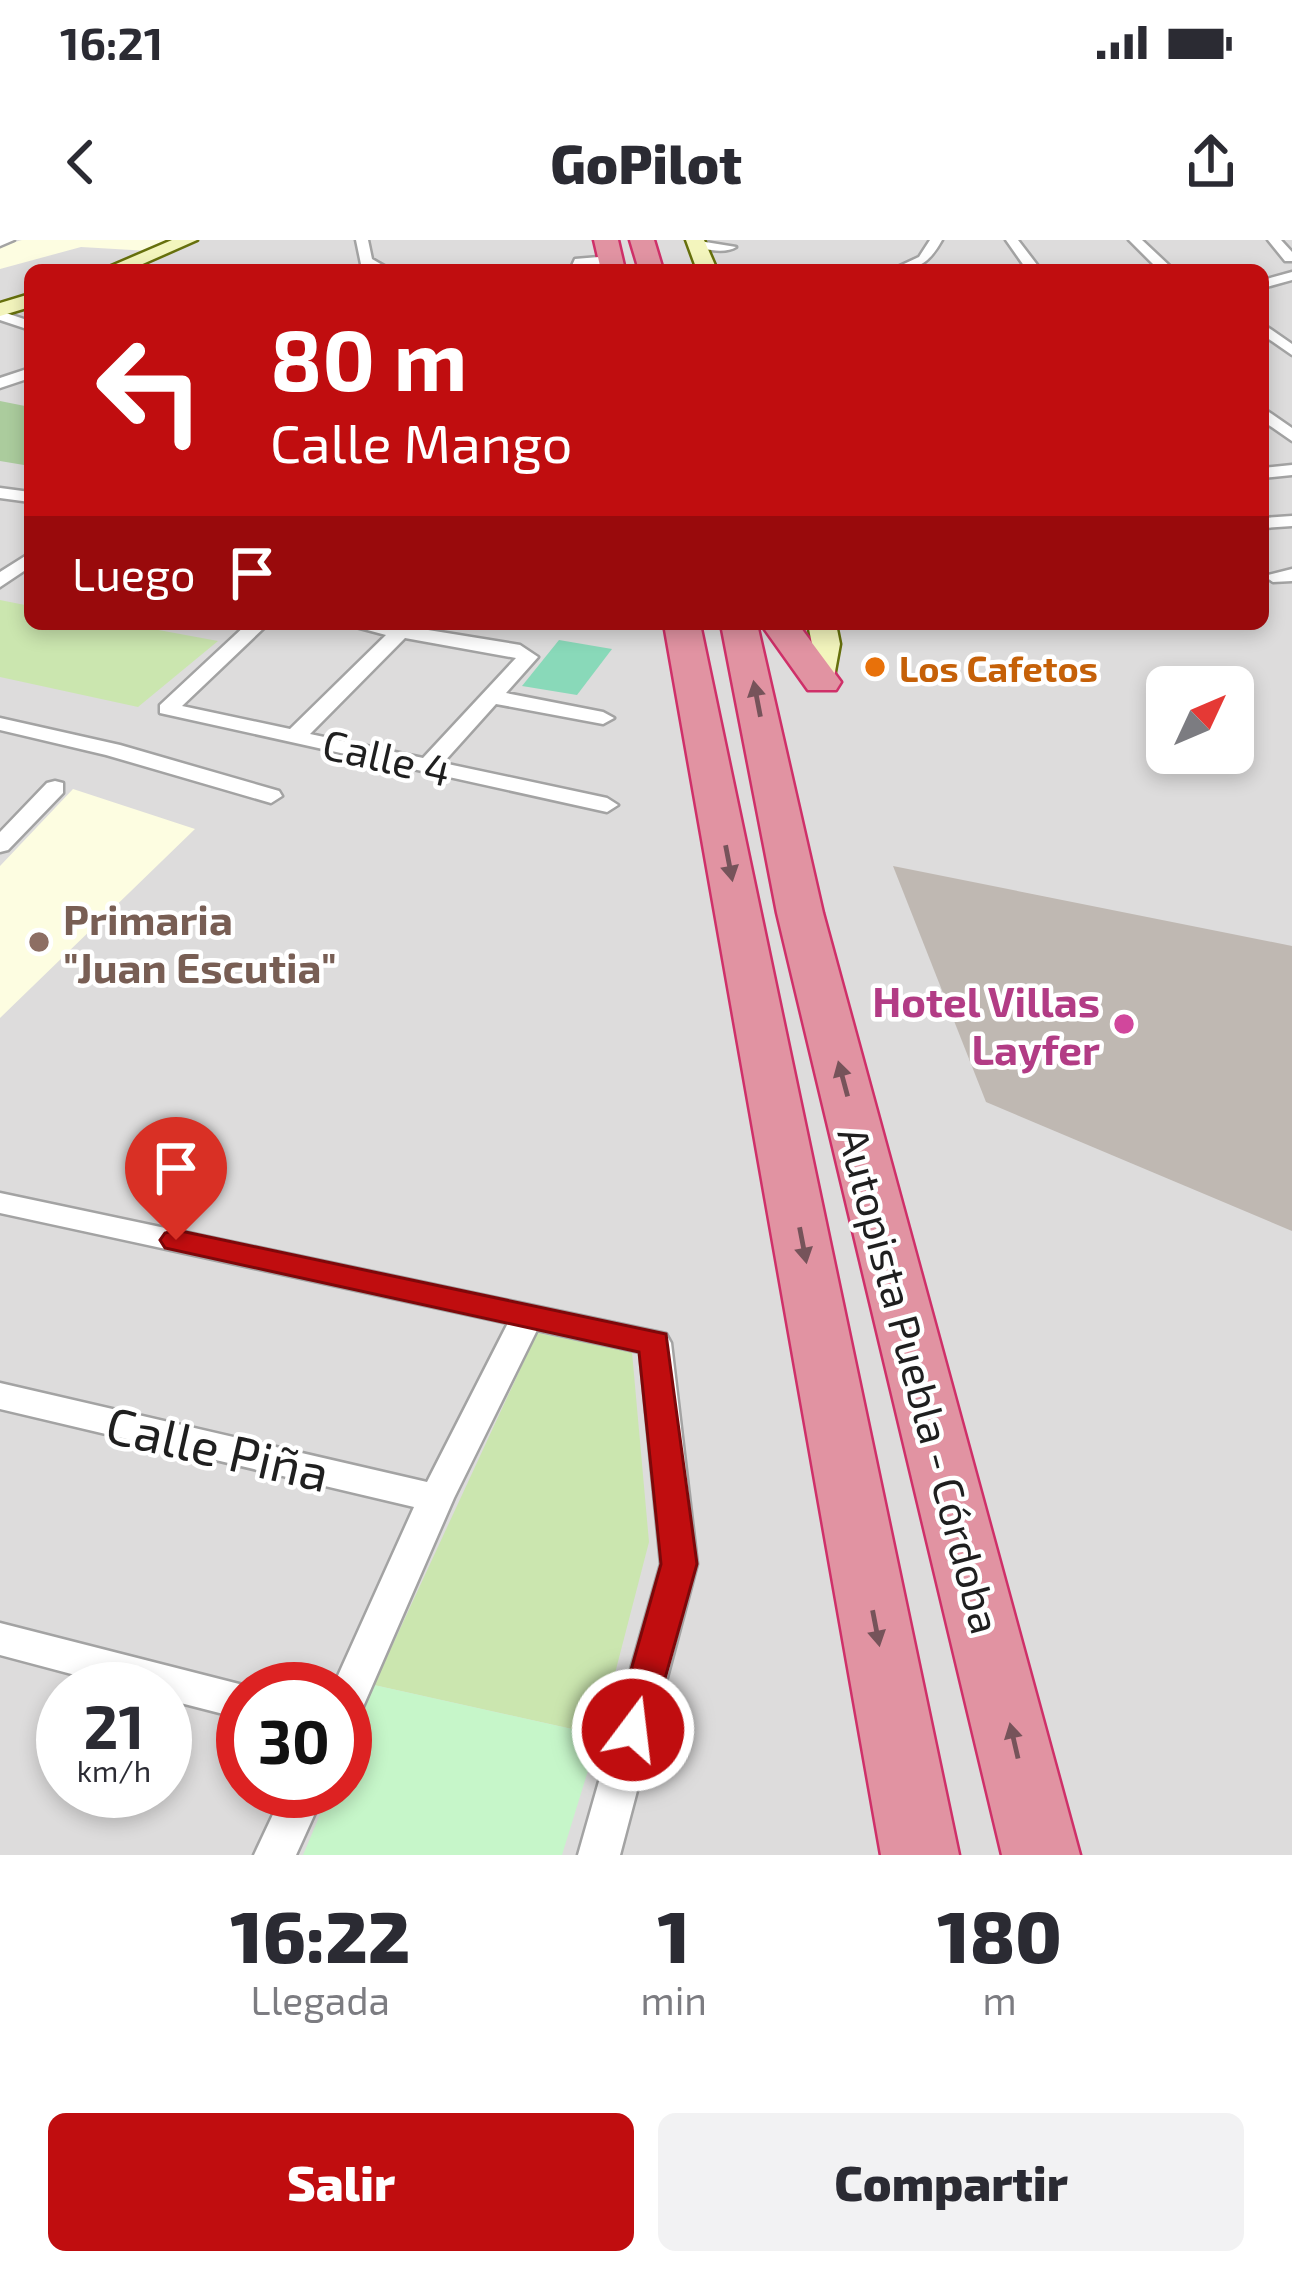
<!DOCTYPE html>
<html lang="es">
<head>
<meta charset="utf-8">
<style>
  body { margin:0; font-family:"Exo 2",sans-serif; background:#f2f2f3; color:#2b2b33; height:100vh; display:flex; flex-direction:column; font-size:45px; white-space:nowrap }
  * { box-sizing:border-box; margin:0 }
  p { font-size:39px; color:#7c7c81 }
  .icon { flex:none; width:66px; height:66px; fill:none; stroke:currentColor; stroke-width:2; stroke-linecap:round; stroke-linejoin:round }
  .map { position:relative; height:1615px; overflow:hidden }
  .sheet { display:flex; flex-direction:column; background:#fff; flex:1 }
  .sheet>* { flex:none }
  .top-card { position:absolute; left:24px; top:24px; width:1245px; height:366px; border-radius:18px; box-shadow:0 6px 18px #0003; background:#c00d0f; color:#fff; overflow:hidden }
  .needle { width:78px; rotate:46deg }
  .buttons { position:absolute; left:1146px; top:426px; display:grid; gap:24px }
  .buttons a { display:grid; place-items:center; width:108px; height:108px; border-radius:18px; background:#fff; box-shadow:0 6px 18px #0003; font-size:60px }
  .speed { position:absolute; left:36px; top:1422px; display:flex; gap:24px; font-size:60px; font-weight:700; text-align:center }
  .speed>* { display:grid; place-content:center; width:156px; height:156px; border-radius:50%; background:#fff; box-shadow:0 6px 18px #0003; line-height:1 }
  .speed small { font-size:30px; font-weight:400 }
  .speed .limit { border:18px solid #d22; background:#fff; color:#111 }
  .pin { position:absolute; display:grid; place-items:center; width:102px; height:102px; color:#fff; margin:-123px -51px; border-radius:50% 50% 50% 0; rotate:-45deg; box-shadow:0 0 12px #0007 }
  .pin .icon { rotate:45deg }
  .me { position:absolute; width:132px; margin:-66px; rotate:15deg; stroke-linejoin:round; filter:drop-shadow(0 0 9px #0008) }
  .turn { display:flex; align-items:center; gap:42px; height:252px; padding:0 48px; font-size:54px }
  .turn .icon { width:156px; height:156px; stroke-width:2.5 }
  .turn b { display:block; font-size:84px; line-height:102px }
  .then { display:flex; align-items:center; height:114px; padding:0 48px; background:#0003; gap:24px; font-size:45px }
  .eta { display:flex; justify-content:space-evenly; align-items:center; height:204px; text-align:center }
  .eta b { font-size:72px; font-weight:800; line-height:84px }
  .cta { display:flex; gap:24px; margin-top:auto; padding:24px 48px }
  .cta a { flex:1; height:138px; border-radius:18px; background:#c00d0f; color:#fff; font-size:48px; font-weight:800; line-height:138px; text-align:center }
  .cta a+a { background:#f2f2f3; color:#2b2b33 }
  .status { display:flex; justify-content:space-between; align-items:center; height:84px; padding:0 60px; background:#fff; direction:ltr }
  .status svg { height:33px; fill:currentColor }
  header { display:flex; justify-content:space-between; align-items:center; height:156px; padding:0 48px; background:#fff; font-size:54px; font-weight:800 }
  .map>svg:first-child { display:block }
  .residential { fill:#dddcdc; fill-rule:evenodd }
  .education { fill:#fdfde1 }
  .grass { fill:#cbe6af }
  .forest { fill:#abcc9d }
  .park { fill:#c6f6c9 }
  .pitch { fill:#89d9b9 }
  .building { fill:#bfb8b2 }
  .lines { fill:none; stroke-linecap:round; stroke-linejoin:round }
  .street-casing { stroke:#a3a3a3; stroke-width:5 }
  .secondary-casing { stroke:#66700c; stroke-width:5 }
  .highway-casing { stroke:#cf3069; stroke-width:5 }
  .street { fill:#fff; fill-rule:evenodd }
  .secondary { fill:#f3f5bd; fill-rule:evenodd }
  .highway { fill:#e193a2; fill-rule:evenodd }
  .oneway { fill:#76535a }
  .route { fill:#c00d0f; stroke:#7d080a; stroke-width:3 }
  .food-dot { fill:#e8710a; stroke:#fff; stroke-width:4.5 }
  .education-dot { fill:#8d6e63; stroke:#fff; stroke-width:4.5 }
  .hotel-dot { fill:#d1479c; stroke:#fff; stroke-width:4.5 }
  .labels { text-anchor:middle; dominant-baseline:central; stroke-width:9; stroke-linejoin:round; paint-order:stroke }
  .far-food-label { font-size:36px; font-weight:bold; fill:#c56008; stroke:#fff; text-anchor:start }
  .street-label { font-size:42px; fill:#1f1f1f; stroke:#fff }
  .education-label { font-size:42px; font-weight:bold; fill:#785e54; stroke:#fff; text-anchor:start }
  .hotel-label { font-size:42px; font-weight:bold; fill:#b23c85; stroke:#fff; text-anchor:end }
  .near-street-label { font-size:51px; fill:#1f1f1f; stroke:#fff }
</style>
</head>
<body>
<div class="status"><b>16:21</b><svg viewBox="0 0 49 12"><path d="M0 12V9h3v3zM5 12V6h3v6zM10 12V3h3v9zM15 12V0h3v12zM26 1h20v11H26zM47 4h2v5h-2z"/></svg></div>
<header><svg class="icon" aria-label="back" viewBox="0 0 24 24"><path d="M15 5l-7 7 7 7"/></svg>GoPilot<svg class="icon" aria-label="share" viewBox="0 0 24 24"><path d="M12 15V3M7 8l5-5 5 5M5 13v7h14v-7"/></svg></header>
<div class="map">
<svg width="1292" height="1615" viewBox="0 0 1292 1615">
  <rect width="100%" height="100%" fill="#efece6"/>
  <path class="residential" d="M0,0H1292V1615H0ZM30,30H1263V384H30ZM1167,447H1233V513H1167ZM63,1449H165V1551H63ZM243,1449H345V1551H243Z"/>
  <path class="education" d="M22,0H177L149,11L81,7L0,29V6Z
    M73,549L195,589L0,778V626Z"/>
  <path class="grass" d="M0,360L30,366V384H126L218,401L138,467L0,437Z
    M537,1093L632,1112L649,1302L599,1495L374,1445Z"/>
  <path class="forest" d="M0,161L30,167V226L0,221Z"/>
  <path class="park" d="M374,1445L599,1495L562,1615H303L330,1551H345V1515Z"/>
  <path class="pitch" d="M559,400L612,409L577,455L522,446Z"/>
  <path class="building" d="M893,626L1292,706V991L986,862Z"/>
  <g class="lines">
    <defs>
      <path id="street" d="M0,0H14L0,6Z
        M356,0H368L372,19L391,30H374L361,24Z
        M693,0L736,7C726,14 700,10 690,3Z
        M930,0H942C929,23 919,30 891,30L919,17Z
        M1006,0H1018L1041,30H1027Z
        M1129,0H1142L1174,30H1159Z
        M1268,0H1281L1292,12V21H1285Z
        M611,16L616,23L570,30L575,19Z
        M1292,32V40L1263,48V40Z
        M0,71L30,81V90L0,80Z
        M1263,84L1292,104V115L1263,95Z
        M30,128V138L0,148V138Z
        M1263,168L1292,188V201L1263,181Z
        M1292,225V235L1263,238V228Z
        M0,248L30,252V262L0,258Z
        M1292,276V286L1263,288V278Z
        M30,313V327L0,347V332Z
        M1292,329V341L1273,342L1264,336Z
        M247,384H268L182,466L290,489L386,395L345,384H391L520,405L538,417L506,453L603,472L614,478L603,484L496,464L443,523L607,558L618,565L607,572L160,473V465ZM405,398L516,418L423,518L310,494Z
        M0,478L120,505L279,551L282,556L271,563L106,515L0,490Z
        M55,541L63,543V553L8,610L0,612V592L47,543Z
        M0,953L666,1094L671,1103L697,1324L620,1615H578L661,1324L640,1112L537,1090L454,1258L359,1476L345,1481V1449H332L414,1267L0,1169V1143L427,1242L508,1083L0,973Z
        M0,1383L243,1445L255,1449H243V1479L165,1459V1449H128L0,1415Z
        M284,1551H325L296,1615H254Z"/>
      <path id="secondary" d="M172,0H197L129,30H102Z
        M686,0H704L717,30H697Z
        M30,54V67L0,76V63Z
        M808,384H836L840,404L832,448H812L807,442L812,404Z"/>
      <path id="highway" d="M594,0H618L625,30H601Z
        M630,0H654L663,30H639Z
        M664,384H700L959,1615H881Z
        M721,384H757L823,673L1080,1615H1002L777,673Z
        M761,384H798L841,442L836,450H808Z"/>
    </defs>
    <use href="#street" class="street-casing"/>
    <use href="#secondary" class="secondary-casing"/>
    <use href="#highway" class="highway-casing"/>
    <use href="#street" class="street"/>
    <use href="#secondary" class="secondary"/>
    <use href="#highway" class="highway"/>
  </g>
  <defs><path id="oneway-solid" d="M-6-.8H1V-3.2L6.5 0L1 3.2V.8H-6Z" transform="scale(3)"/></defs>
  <g class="oneway">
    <use href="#oneway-solid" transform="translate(757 459) rotate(-101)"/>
    <use href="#oneway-solid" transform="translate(729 623) rotate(79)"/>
    <use href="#oneway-solid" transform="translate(843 839) rotate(-105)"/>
    <use href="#oneway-solid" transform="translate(803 1005) rotate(79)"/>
    <use href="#oneway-solid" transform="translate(876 1388) rotate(79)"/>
    <use href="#oneway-solid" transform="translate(1014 1501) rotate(-103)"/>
  </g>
  <path class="route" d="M176,990L666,1094L697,1324L647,1503L633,1508L619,1503L614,1490L661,1324L639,1112L165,1008L160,1000L165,993Z"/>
  <circle class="food-dot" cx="875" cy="427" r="12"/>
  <circle class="education-dot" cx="39" cy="702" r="12"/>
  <circle class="hotel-dot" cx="1124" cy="784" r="12"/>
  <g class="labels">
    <g class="far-food-label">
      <text x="899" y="427">Los Cafetos</text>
    </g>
    <g class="street-label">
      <text transform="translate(387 516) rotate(13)">Calle 4</text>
      <text transform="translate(921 1140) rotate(75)">Autopista Puebla - Córdoba</text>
    </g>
    <g class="education-label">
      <text x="63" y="678">Primaria<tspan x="63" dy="48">"Juan Escutia"</tspan></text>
    </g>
    <g class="hotel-label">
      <text x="1100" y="760">Hotel Villas<tspan x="1100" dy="48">Layfer</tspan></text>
    </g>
    <g class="near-street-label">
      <text transform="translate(218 1207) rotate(13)">Calle Piña</text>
    </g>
  </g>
</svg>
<div class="buttons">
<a><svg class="needle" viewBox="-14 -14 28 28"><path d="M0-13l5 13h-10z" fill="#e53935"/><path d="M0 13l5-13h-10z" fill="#7c7c81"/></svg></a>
</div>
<div class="speed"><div>21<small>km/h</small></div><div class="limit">30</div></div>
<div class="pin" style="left:176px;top:1000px;background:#d93025"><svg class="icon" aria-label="arrive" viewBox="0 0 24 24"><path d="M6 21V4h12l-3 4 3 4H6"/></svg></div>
<svg class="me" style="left:633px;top:1490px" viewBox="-20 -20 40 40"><circle r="17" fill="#c00d0f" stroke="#fff" stroke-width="3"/><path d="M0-11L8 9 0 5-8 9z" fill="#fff"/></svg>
<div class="top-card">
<div class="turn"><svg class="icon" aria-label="left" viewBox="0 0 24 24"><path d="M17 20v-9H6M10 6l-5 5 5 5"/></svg><div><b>80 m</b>Calle Mango</div></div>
<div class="then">Luego<svg class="icon" aria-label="arrive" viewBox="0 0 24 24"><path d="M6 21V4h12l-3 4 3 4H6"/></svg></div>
</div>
</div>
<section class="sheet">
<div class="eta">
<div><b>16:22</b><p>Llegada</p></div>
<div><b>1</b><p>min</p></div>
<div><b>180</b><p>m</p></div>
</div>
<div class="cta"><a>Salir</a><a>Compartir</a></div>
</section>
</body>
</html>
